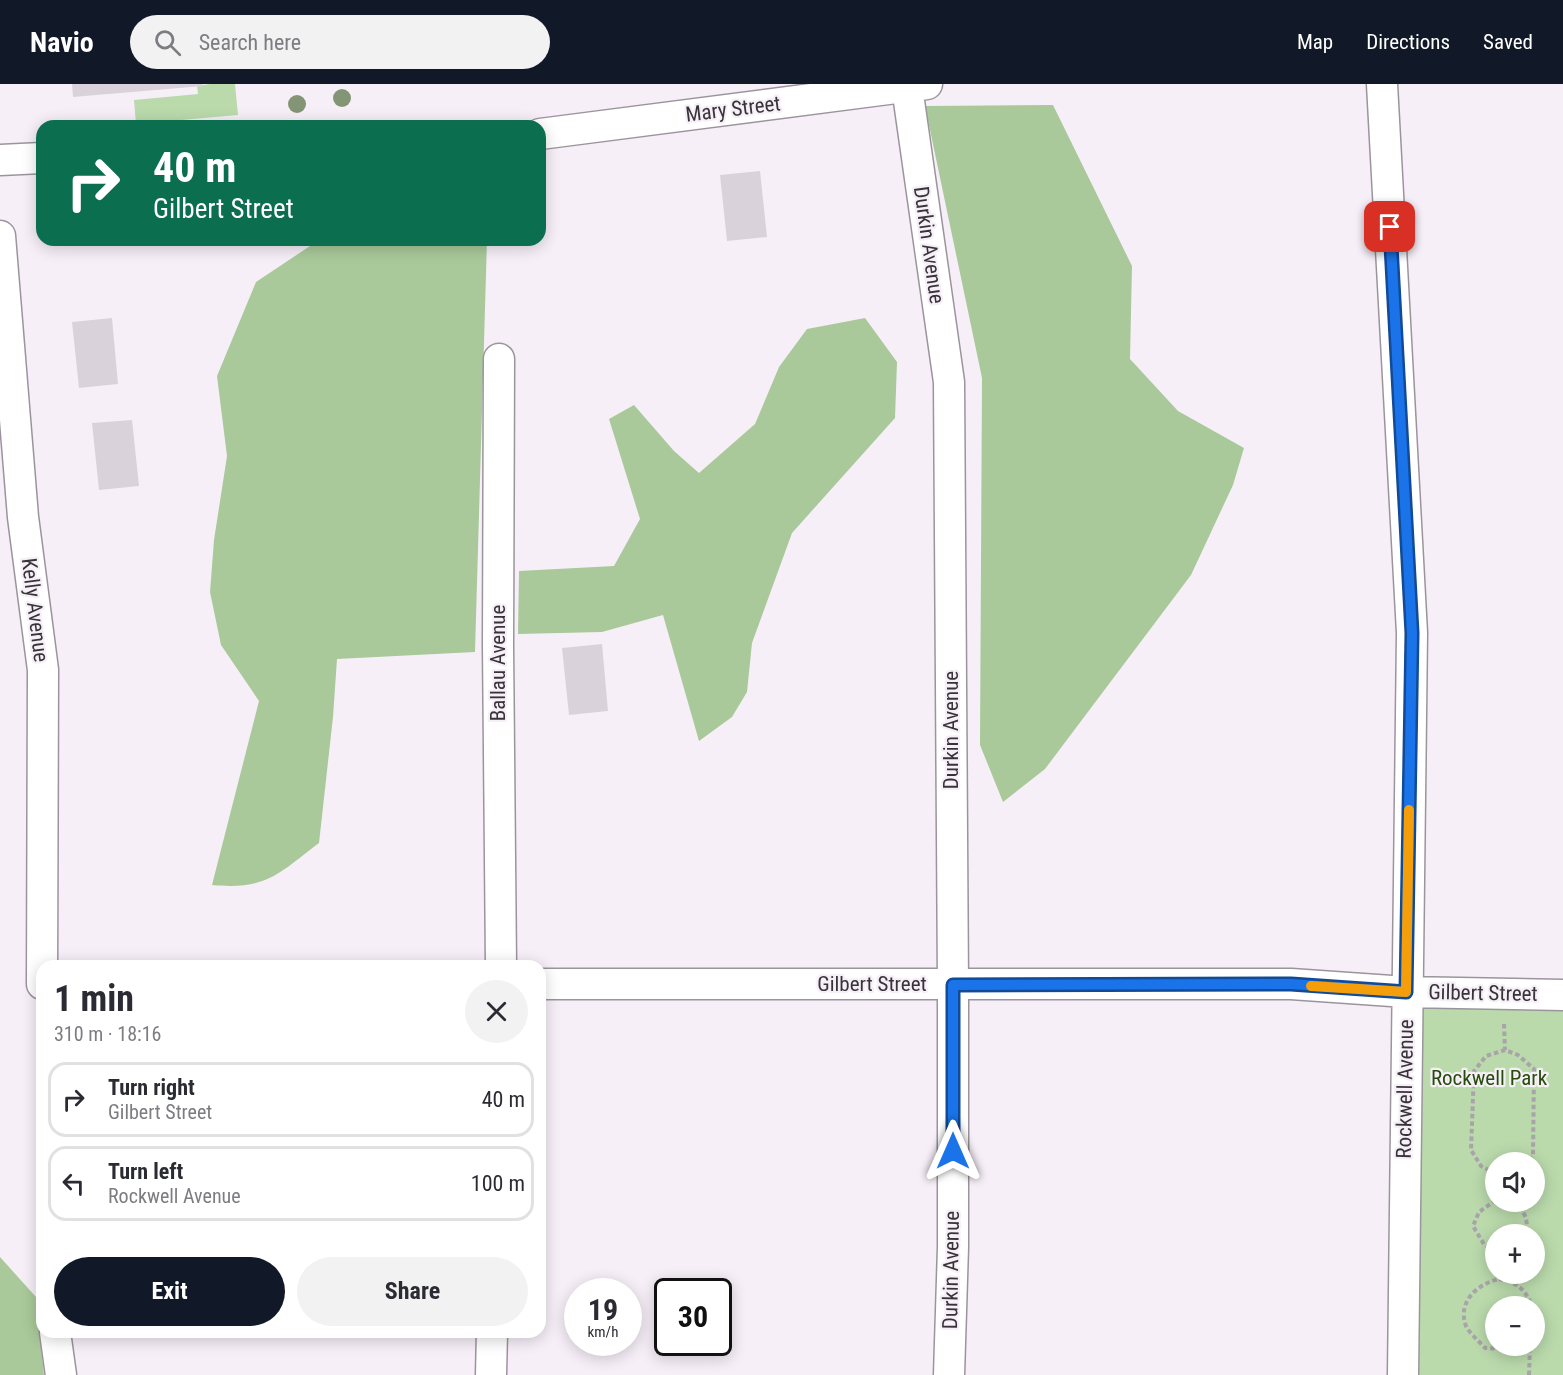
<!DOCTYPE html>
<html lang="en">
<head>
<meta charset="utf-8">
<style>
  body { margin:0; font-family:"Roboto Condensed",sans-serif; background:#f2f2f3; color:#2b2b33; height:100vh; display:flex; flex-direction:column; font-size:22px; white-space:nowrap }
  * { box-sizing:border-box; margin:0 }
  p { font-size:20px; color:#7c7c81 }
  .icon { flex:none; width:33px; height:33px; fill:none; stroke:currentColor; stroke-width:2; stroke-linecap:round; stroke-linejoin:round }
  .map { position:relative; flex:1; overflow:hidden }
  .details { position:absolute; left:36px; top:876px; width:510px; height:378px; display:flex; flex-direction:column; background:#fff; border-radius:18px; box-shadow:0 3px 15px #0003 }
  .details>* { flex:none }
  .hud { position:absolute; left:36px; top:36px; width:510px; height:126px; border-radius:18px; box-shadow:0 3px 15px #0003; background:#0b6e4f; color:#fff; overflow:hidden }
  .buttons { position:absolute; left:1485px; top:1068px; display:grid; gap:12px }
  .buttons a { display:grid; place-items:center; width:60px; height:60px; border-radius:50%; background:#fff; box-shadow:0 3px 15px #0003; font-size:30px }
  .speed { position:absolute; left:564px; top:1194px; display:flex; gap:12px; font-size:30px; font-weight:700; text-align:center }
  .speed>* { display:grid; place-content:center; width:78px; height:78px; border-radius:50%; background:#fff; box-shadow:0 3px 15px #0003; line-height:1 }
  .speed small { font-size:15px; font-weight:400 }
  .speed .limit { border:3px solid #111; border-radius:9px; background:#fff; color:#111 }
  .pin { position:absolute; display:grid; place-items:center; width:51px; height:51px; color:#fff; margin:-26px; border-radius:12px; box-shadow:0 3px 9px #0006 }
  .me { position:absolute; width:66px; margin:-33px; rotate:0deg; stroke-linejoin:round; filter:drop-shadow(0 0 4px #0008) }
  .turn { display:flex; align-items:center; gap:21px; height:126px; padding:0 18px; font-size:27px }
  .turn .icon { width:78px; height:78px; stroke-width:2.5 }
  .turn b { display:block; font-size:42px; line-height:51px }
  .round { display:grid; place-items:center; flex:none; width:63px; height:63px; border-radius:32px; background:#f2f2f3 }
  .overview { display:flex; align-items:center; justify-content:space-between; height:102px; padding:0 18px }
  h1 { font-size:36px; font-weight:700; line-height:45px }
  .cta { display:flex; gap:12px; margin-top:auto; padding:12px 18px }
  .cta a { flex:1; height:69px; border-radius:36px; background:#111827; color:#fff; font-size:24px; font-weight:700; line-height:69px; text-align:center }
  .cta a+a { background:#f2f2f3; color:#2b2b33 }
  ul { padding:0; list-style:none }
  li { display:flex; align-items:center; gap:18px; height:75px; margin:0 12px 9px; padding:0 6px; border:3px solid #e1e1e2; border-radius:18px }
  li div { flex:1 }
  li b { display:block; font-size:22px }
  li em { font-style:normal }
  header { display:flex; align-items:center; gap:36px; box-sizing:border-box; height:84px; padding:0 30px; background:#111827; color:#fff }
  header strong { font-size:28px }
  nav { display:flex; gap:33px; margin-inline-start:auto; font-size:21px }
  .search { width:420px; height:54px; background:#f2f2f3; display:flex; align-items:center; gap:15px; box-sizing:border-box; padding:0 21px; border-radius:33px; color:#7c7c81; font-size:22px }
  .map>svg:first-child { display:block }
  .green { fill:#badaac; fill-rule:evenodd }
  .forest { fill:#a9c99a }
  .building { fill:#dad2db }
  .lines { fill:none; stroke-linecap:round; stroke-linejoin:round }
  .street-casing { stroke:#9c949d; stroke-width:33 }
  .path { stroke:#a9a3aa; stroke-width:4; stroke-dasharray:4.5 3; stroke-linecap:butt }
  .street { stroke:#fff; stroke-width:30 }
  .tree { fill:#849576 }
  .route-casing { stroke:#114b97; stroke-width:15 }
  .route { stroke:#1a73e8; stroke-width:10 }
  .slow { stroke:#f59e0b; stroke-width:10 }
  .labels { text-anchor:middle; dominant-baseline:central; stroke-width:4.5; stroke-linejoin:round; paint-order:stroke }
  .street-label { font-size:21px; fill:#373438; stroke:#f7eff8 }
  .park-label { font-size:21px; fill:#254c0b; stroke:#f7eff8 }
</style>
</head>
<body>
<header>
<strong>Navio</strong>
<div class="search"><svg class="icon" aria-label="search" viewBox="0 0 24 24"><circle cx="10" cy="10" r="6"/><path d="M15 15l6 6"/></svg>Search here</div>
<nav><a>Map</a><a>Directions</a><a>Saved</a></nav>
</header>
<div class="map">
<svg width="1563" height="1291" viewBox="0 0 1563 1291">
  <rect width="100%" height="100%" fill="#f7eff8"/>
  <path class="green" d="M210,0H235L238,31L136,40L134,16L198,10L197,2Z
    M1413,915L1563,920V1291H1418ZM1496,1078H1534V1118H1496ZM1496,1150H1534V1190H1496ZM1496,1222H1534V1262H1496Z"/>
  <path class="forest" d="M1053,21L1132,182L1130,275L1178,327L1244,364L1233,401L1191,491L1045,685L1003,718L980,661L982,294L925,22Z
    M319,156H487L475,568L337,575L333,633L319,759C278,790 267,806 212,801L259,617L221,561L210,508L214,456L227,372L217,292L256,198Z
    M865,234L897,278L895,334L792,449L752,559L747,608L732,633L699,657L663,531L602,548L518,550L519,487L614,482L640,435L609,335L634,321L674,367L699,389L755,340L779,283L807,245Z
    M0,1173L36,1213L44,1291H0Z"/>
  <path class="building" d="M72,0H203V2L73,13Z
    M760,87L767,153L727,157L720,91Z
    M112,234L118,300L79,304L72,238Z
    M132,336L139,402L99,406L92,339Z
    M602,560L608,627L569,631L562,564Z"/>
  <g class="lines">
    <defs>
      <path id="street" d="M1382,0L1412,549L1403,1291
        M907,3L949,298L953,901V1163L949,1291
        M540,50L927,0
        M0,76L42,74
        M0,152L23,433L43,586L42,900
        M499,275L498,561L501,882
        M540,900H1291L1406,908L1563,911
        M55,1248L61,1291
        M491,1291L492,1248"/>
    </defs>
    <use href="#street" class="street-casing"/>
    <path class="path" d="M1504,940L1505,966
      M1496,1090L1481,1082L1471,1066L1474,987L1486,972L1505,966L1518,971L1534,985L1533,1073L1526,1078
      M1496,1116L1479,1128L1473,1142L1485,1162L1496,1166
      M1513,1118C1524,1125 1530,1138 1525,1150
      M1500,1190L1499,1195C1477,1200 1457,1218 1466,1242C1470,1250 1479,1257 1485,1264L1504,1265L1511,1262
      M1499,1195C1517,1198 1526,1206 1532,1222
      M1529,1291L1530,1262"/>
    <use href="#street" class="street"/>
  </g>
  <g class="tree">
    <circle cx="342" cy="14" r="9"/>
    <circle cx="297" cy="20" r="9"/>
  </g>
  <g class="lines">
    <defs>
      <path id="route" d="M953,1067V901L1291,900L1406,908L1412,549L1390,143"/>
    </defs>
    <use href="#route" class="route-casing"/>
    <use href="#route" class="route"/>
    <path class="slow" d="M1311,902L1406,908L1409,726"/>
  </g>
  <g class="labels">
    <g class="street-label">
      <text transform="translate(733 25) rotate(-7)">Mary Street</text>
      <text transform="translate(929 161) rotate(82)">Durkin Avenue</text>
      <text transform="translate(35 526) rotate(83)">Kelly Avenue</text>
      <text transform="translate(498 579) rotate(-90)">Ballau Avenue</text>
      <text transform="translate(951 646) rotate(-90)">Durkin Avenue</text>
      <text x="872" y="900">Gilbert Street</text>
      <text transform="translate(1483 909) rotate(1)">Gilbert Street</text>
      <text transform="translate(1405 1005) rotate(-89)">Rockwell Avenue</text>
      <text transform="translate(951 1186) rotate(-89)">Durkin Avenue</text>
    </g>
    <g class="park-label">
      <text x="1489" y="994">Rockwell Park</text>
    </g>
  </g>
</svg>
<div class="buttons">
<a><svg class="icon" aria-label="sound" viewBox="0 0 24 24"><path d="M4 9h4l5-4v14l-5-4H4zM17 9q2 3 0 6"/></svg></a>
<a>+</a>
<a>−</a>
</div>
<div class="speed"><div>19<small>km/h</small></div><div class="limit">30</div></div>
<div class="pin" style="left:1390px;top:143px;background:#d93025"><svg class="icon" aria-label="arrive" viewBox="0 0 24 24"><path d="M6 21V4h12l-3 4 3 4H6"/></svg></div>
<svg class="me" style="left:953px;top:1067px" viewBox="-20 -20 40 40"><path d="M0-17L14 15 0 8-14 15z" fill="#1a73e8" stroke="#fff" stroke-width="4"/></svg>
<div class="hud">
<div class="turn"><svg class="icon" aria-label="right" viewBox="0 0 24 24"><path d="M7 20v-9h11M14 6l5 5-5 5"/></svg><div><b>40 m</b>Gilbert Street</div></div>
</div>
<section class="details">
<div class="overview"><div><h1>1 min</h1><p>310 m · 18:16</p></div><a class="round"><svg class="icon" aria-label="close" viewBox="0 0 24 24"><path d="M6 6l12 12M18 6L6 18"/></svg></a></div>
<ul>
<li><svg class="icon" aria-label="right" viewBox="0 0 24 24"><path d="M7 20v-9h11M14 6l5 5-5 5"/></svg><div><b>Turn right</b><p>Gilbert Street</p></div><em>40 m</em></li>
<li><svg class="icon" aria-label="left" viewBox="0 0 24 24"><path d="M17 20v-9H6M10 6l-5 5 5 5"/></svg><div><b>Turn left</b><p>Rockwell Avenue</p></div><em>100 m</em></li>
</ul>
<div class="cta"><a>Exit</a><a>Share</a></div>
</section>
</div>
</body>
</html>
